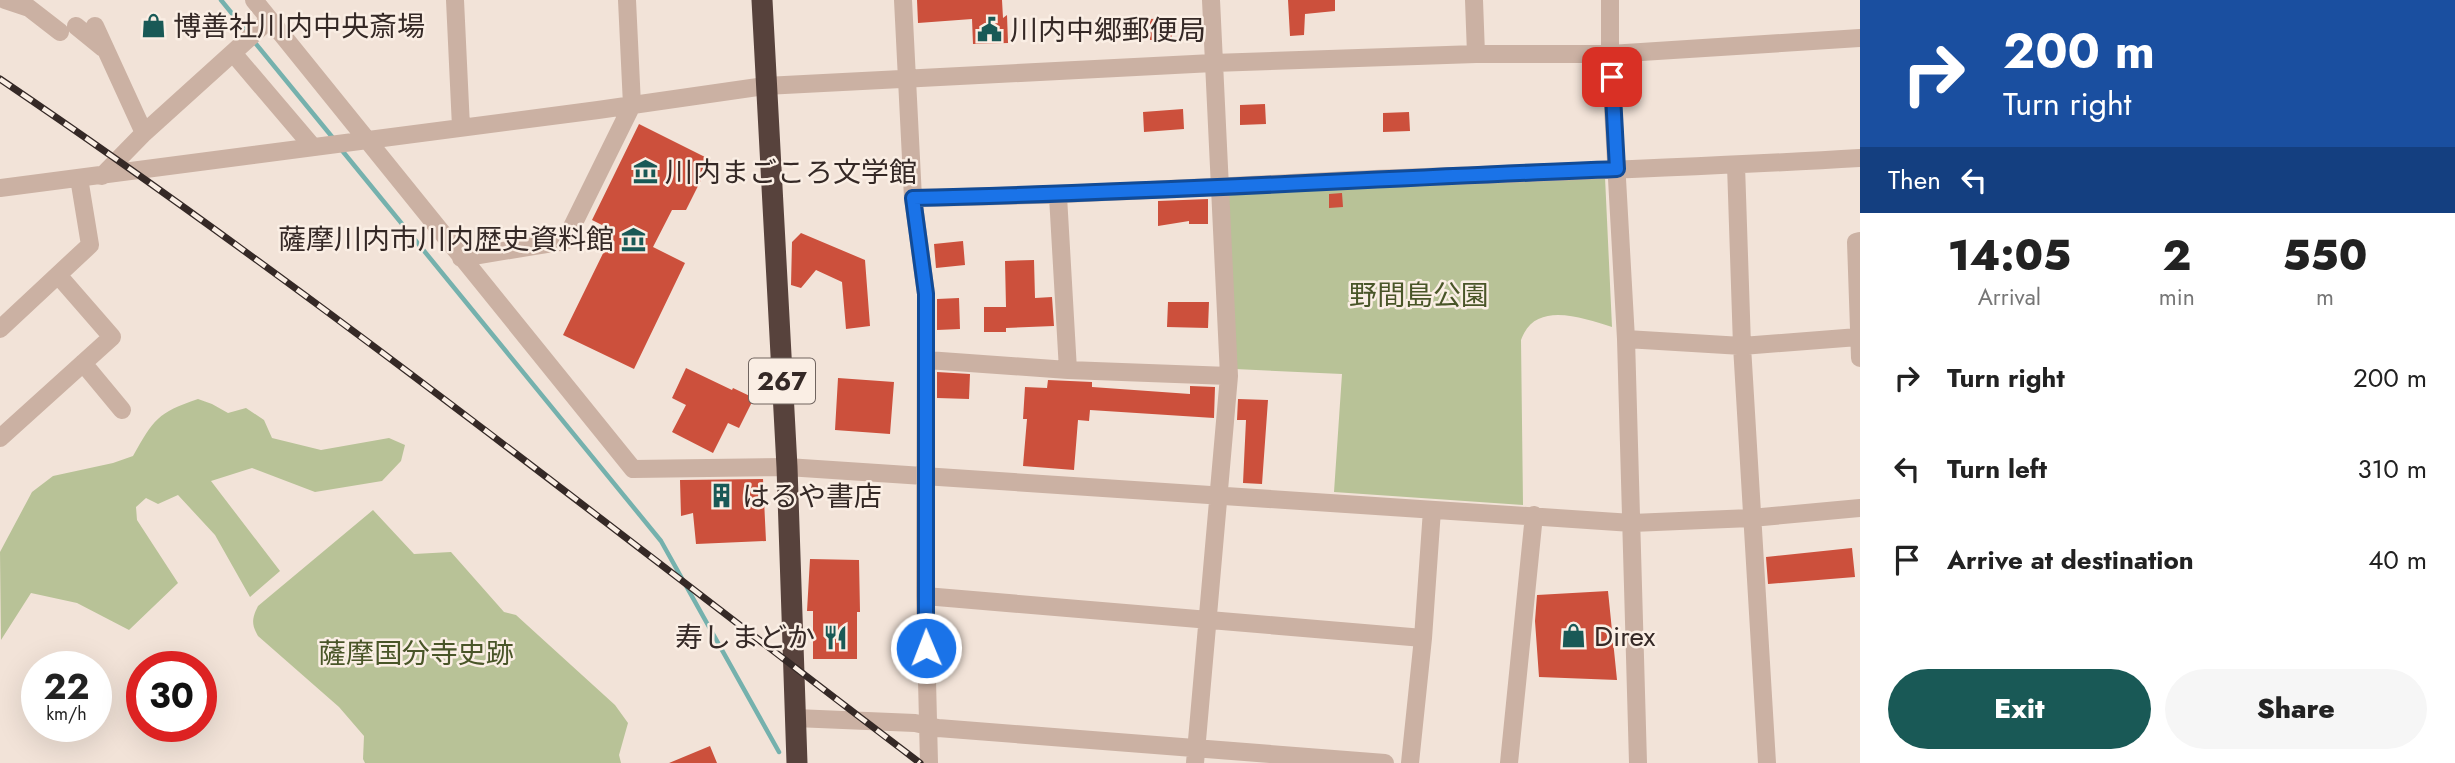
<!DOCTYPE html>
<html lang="en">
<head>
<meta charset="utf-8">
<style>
  body { margin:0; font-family:Jost,"Noto Sans JP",sans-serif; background:#f6f6f6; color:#222; height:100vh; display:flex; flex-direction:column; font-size:26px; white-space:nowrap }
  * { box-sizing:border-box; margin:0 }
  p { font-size:23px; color:#767676 }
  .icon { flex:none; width:38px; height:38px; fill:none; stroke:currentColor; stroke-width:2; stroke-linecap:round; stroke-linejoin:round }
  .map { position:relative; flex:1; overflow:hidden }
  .sheet { display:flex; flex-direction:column; background:#fff; width:595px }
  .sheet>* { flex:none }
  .hud { background:#1a4fa0; color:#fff; overflow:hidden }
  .speed { position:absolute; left:21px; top:651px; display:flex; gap:14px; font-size:35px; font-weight:700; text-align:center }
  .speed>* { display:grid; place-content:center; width:91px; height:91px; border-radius:50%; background:#fff; box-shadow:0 7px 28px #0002; line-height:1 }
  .speed small { font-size:18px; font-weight:400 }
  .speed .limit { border:10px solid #d22; background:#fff; color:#111 }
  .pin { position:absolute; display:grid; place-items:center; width:60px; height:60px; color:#fff; margin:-30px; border-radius:14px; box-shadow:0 4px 10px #0006 }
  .me { position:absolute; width:77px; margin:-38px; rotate:359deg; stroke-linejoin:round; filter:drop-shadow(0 0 5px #0008) }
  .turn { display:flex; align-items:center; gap:24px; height:147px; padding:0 28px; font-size:32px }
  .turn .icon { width:91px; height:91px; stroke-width:2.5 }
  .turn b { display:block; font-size:49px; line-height:60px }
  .then { display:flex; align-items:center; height:66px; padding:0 28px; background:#0003; gap:14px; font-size:26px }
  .eta { display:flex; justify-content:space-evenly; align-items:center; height:119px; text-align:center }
  .eta b { font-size:42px; font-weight:800; line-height:49px }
  .action { display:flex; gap:14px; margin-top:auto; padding:14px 28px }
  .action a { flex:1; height:80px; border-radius:42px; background:#195956; color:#fff; font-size:28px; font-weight:800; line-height:80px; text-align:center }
  .action a+a { background:#f6f6f6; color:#222 }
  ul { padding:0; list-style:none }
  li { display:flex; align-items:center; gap:21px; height:91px; padding:0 28px }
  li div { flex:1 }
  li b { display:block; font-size:26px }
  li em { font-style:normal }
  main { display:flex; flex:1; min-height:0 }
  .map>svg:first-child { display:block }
  .green { fill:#b8c297 }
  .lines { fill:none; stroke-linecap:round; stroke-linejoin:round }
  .stream { stroke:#75b1ad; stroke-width:4.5 }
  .building { fill:#cc503c }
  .minor { stroke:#cbb1a3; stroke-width:18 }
  .highway { stroke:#57423c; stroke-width:21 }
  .rail-casing { stroke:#352926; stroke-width:7 }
  .rail { stroke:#faeee4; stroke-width:4.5; stroke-dasharray:13; stroke-linecap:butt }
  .route-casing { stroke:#114b97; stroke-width:18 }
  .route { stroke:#1a73e8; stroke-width:12 }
  .labels { text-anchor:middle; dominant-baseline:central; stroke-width:5; stroke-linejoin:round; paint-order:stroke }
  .shield { fill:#faeee4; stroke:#70645f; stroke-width:2 }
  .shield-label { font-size:26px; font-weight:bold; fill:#352926 }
  .poi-label { font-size:28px; fill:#352926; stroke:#faeee4; text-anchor:start }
  .park-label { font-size:28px; fill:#495528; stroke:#faeee4 }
</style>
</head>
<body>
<main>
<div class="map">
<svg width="1860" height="763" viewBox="0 0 1860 763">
  <rect width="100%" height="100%" fill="#f2e3d8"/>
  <path class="green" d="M1605,177L1612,327C1582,318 1535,300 1521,340L1523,505L1334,492L1342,374L1235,369L1228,197L1232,192Z
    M198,399L212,404L228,413L246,408L264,420L272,438L321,450L389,438L405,445L401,461L382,481L315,492L252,468L211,481L280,571L250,597L215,535L178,495L158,504L146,498L136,507L137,520L178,583L129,630L77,603L31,593L1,640L0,552L32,492L53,476L113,463L133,456C154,419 157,413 198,399Z
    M373,510L414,554L451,552L504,612L516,615L615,705L628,723L619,755L621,763H365L363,759L364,736L339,707L258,636C251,624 252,618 258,606Z"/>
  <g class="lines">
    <path class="stream" d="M221,0L247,32
      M252,39L333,138
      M340,148L661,541L779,752"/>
  </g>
  <path class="building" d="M917,0H1002L1003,18L1007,15L1008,43L973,44L972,19L918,23Z
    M1288,0H1335V11L1305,14L1304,35L1290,36Z
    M1172,18V40H1150V19Z
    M1265,104L1266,124L1240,125V105Z
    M1183,109L1184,129L1144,132L1143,112Z
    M1409,112L1410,131L1383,132V113Z
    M639,124L711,160L686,210H672L653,247L685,263L634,369L563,335L614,231L592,220Z
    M1342,193L1343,207L1329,208V194Z
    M1208,199V224H1189V221L1158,226V201Z
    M801,233L865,260L870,326L846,329L842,282L816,270L801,288L791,285L792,242Z
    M963,241L965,265L936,268L934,244Z
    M1034,260L1035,298L1052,297L1054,326L1006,328V332H984V307H1006L1005,261Z
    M959,298L960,329L937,330V299Z
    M1168,302H1209L1208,328L1167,327Z
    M686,368L732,390L733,388L754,398L739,428L728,423L713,453L672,432L686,405L672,398Z
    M937,372L970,374L969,399L937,398Z
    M838,378L894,382L890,434L835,430Z
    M1048,380L1092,382V387L1190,394V386L1215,387L1214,418L1090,410L1089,421L1078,420L1074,470L1023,466L1027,419H1023L1025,387L1047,388Z
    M1238,399L1268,400L1262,484L1243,483L1246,420H1237Z
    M763,479L766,541L696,544L693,513L681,516L680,480Z
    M1852,548L1855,577L1768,584L1766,557Z
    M810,559L859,560L860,612H857V659H813V611H807Z
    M1608,591L1617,680L1539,677L1535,621L1537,595Z
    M710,746L717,763H669Z"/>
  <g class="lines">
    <path class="minor" d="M5,0L29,8L60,32
      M254,0L633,469L787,467L1632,523L1751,518L1860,508
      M455,0L461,127
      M903,0L913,198L926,294L925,596L929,763
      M1474,0L1476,54
      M1610,0V54L1626,339L1638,763
      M76,26L103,48
      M95,26L144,133
      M233,53L313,147
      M1736,165L1742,346L1767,763
      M102,176L144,133L269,20
      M0,188L598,110L765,86L1213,63L1476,54H1610L1860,38
      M1058,196L1068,370
      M913,198C1060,196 1206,187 1352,180C1521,173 1691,168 1860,158
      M1860,241L1856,242L1860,358
      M461,258L565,241L632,105L627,0
      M0,329L90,245L79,178
      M1626,339L1742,346L1858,337
      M927,360L1068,370L1229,376
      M83,363L122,410
      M0,438L112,337L58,275
      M925,596L1423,638
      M795,718L915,723L938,728L1385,763
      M1195,763L1229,376L1211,0
      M1410,763L1423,638L1432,510
      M1509,763L1534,515"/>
    <path class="highway" d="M762,0L787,467L797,763"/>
    <defs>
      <path id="rail" d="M0,79C316,293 616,532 920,763"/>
    </defs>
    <use href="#rail" class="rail-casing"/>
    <use href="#rail" class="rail"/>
  </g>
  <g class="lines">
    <defs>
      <path id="route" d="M926,648V294L913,198C1148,193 1382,178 1617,169L1612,77"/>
    </defs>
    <use href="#route" class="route-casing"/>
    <use href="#route" class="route"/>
  </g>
  <defs>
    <symbol id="shop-bare" viewBox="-9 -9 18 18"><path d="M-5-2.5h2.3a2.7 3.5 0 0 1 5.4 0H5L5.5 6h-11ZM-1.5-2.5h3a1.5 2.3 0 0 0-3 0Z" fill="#195956" stroke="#faeee4" stroke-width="2.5" paint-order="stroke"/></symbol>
    <symbol id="civic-bare" viewBox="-9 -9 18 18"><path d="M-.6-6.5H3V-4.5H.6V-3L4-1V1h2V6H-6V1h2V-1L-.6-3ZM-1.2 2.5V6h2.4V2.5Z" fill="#195956" stroke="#faeee4" stroke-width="2.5" paint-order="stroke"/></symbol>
    <symbol id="museum-bare" viewBox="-9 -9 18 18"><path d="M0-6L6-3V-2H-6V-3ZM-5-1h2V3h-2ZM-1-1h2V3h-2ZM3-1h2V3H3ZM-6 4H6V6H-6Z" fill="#195956" stroke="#faeee4" stroke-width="2.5" paint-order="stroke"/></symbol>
    <symbol id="building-bare" viewBox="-9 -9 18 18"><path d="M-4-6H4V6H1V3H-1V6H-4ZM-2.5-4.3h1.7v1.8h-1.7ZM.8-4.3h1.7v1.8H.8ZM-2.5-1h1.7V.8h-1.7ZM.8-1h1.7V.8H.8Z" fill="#195956" stroke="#faeee4" stroke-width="2.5" paint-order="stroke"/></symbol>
    <symbol id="restaurant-bare" viewBox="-9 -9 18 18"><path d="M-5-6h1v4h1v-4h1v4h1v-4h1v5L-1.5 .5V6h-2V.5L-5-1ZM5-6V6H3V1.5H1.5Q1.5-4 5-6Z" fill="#195956" stroke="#faeee4" stroke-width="2.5" paint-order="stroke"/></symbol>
  </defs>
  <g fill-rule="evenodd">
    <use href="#shop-bare" x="136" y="8" width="35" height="35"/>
    <use href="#civic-bare" x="972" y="12" width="35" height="35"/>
    <use href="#museum-bare" x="628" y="154" width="35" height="35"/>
    <use href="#museum-bare" x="616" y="222" width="35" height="35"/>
    <use href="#building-bare" x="704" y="478" width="35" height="35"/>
    <use href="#shop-bare" x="1556" y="618" width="35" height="35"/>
    <use href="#restaurant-bare" x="818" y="620" width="35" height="35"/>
  </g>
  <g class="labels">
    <rect class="shield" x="749" y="358.5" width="66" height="45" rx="5"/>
    <g class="shield-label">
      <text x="782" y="381">267</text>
    </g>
    <g class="poi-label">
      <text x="173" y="26">博善社川内中央斎場</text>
      <text x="1010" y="30">川内中郷郵便局</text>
      <text x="665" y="172">川内まごころ文学館</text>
      <text x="614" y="239" text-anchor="end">薩摩川内市川内歴史資料館</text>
      <text x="742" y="496">はるや書店</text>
      <text x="1594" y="636">Direx</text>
      <text x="815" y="637" text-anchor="end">寿しまどか</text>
    </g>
    <g class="park-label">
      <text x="1419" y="295">野間島公園</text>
      <text x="416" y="653">薩摩国分寺史跡</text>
    </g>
  </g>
</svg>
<div class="speed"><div>22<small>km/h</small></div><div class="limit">30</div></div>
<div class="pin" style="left:1612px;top:77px;background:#d93025"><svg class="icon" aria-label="arrive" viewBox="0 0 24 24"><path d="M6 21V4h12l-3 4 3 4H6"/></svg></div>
<svg class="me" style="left:926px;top:648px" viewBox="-20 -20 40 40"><circle r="17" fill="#1a73e8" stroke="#fff" stroke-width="3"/><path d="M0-11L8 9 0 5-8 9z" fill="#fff"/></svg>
</div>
<section class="sheet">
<div class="hud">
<div class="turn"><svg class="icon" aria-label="right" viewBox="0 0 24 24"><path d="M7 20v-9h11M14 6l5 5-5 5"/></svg><div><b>200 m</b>Turn right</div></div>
<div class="then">Then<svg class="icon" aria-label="left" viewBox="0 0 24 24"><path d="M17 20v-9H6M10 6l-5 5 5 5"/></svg></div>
</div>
<div class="eta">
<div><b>14:05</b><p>Arrival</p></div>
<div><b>2</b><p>min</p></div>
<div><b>550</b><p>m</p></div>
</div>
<ul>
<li><svg class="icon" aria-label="right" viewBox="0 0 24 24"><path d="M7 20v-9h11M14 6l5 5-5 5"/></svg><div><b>Turn right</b></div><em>200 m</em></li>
<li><svg class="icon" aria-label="left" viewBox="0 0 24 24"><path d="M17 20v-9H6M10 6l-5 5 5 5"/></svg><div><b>Turn left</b></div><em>310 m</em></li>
<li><svg class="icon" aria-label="arrive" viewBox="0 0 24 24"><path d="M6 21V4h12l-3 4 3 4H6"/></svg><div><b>Arrive at destination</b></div><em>40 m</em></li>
</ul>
<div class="action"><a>Exit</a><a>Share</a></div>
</section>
</main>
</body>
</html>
